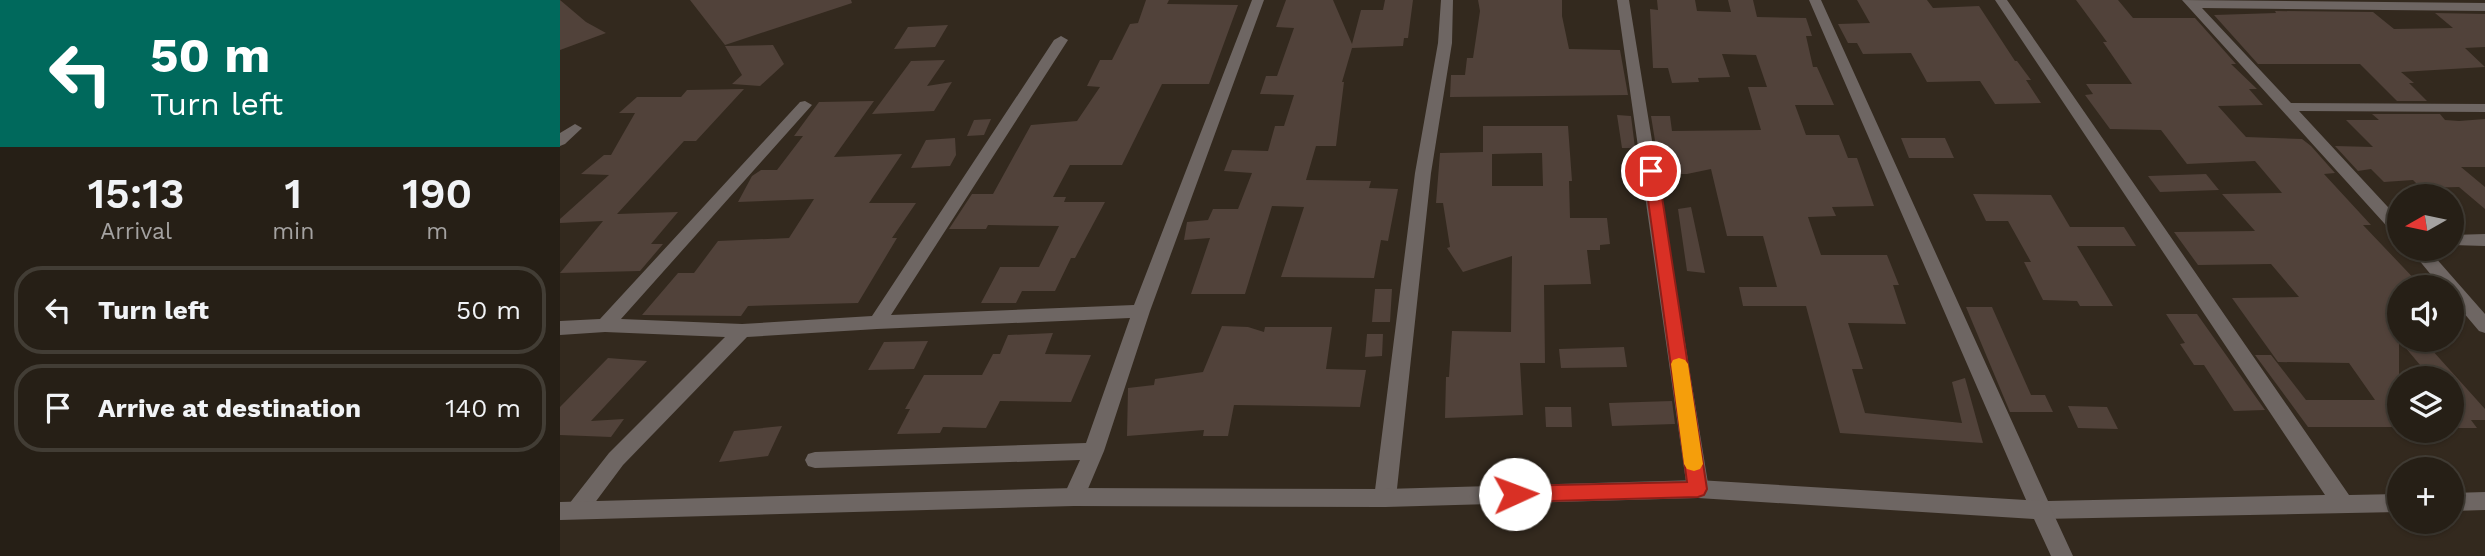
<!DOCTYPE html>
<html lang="en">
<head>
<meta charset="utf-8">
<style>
  body { margin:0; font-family:"Work Sans",sans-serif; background:#2e271f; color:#f1f3f6; height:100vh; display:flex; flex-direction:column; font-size:26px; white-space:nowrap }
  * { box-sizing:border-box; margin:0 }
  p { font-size:23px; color:#a4a2a1 }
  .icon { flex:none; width:38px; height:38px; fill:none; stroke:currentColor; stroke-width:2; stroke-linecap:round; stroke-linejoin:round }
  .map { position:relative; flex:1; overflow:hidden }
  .side { display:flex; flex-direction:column; background:#261f16; width:560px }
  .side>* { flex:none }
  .top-card { background:#00695c; color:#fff; overflow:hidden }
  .needle { width:46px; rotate:261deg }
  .buttons { position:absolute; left:1827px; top:184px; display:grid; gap:14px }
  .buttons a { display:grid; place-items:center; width:77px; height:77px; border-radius:50%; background:#261f16; box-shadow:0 2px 5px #0004,0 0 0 2px #423d35; font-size:35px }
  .pin { position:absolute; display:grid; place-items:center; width:60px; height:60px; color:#fff; margin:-30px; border:4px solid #fff; border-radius:50%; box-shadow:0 2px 7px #0007 }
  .me { position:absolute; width:77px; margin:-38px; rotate:88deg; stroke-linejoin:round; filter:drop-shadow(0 0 5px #0008) }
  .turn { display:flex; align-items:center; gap:24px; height:147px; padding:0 35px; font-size:32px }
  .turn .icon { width:91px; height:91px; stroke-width:2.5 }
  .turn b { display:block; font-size:49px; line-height:60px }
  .eta { display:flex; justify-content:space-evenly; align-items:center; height:119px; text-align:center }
  .eta b { font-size:42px; font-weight:600; line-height:49px }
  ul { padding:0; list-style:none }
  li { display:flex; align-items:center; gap:21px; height:88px; margin:0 14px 10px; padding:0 21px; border:4px solid #423d35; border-radius:28px }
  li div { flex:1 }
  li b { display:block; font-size:26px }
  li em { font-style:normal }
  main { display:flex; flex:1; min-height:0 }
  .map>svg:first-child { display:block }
  .building { fill:#51423a; fill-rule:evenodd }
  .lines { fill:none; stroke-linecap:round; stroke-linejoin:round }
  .minor { fill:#6e6663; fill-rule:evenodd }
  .tertiary { fill:#6e6663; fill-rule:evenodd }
  .route { fill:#d93025; stroke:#8d1f18; stroke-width:2 }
  .slow { fill:#f59e0b }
</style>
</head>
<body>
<main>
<section class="side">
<div class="top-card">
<div class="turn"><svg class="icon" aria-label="left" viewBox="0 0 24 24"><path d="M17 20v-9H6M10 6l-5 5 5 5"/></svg><div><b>50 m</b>Turn left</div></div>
</div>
<div class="eta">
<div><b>15:13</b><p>Arrival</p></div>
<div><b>1</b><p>min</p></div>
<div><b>190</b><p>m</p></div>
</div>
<ul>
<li><svg class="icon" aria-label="left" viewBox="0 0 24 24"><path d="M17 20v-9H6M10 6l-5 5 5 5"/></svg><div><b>Turn left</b></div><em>50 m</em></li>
<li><svg class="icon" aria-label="arrive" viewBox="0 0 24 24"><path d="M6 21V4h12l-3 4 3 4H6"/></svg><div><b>Arrive at destination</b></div><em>140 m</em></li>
</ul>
</section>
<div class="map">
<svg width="1925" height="556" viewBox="0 0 1925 556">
  <rect width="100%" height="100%" fill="#33291e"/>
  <path class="building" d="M0,0L26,22L46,33L0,50Z
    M130,0H291L292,3L165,45Z
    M586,0H609L607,4L678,5L649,84H602L562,165H510L493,197H506L504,202H545L515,258H511L495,291H462L456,303H421L440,267H479L499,226L428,225L426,229H389L412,194H433L471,125L517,121L540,87L527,86L540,60H552L570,24L578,23Z
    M726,0H773L792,44L801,10H823L825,0H853L848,38H844L843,46L792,48L782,82H784L776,146H756L746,180L811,181L809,188L838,189L828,241L821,240L814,278L721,277L744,207L712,206L685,294H631L650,238L624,240L627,222L648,220L653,209H678L692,173L664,171L672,150L708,151L715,126H724L734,95L700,94L706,76H717L734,28L716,27Z
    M918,0H1002V16L1009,49L1060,50L1068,95L890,97L891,75H905L907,58H913L920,11Z
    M1097,0H1135L1137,11L1171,12L1168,0H1193L1197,17L1246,18L1252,36H1246L1253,67H1257L1274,105H1235L1246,135H1279L1288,158H1297L1314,206L1272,207L1276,216L1248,217L1261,255H1327L1339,285H1333L1346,324L1288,323L1303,369H1292L1305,413L1402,423L1392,382L1405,378L1423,443L1280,433L1246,306H1183L1179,287H1217L1203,236H1167L1151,169L1127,174H1107L1103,147H1096L1091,116H1110L1112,131L1201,130L1188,87H1207L1196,55L1162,54L1170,77L1138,78L1139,82L1112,83L1108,68H1093L1090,9L1098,10Z
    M1297,0H1367L1373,8L1419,6L1455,61H1457L1471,80H1466L1481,103L1435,104L1420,81L1367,82L1351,53L1303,54L1297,43H1288L1278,24L1310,23Z
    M1516,0H1558L1573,18H1635L1676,64H1671L1697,89H1689L1703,105L1658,106L1686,137L1742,139L1751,146L1775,173L1764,174L1811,225H1803L1862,287H1839V340H1863L1925,409V420H1911L1917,428H1892V378H1871L1839,340V427H1748L1695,355H1711L1746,400H1815L1789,363L1718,362L1672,298L1739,297L1711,264L1638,265L1614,232L1695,231L1662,194L1722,193L1695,161L1627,164L1601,130L1550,129L1525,95L1533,94L1526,84H1572L1543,42H1547Z
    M1715,11L1813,12L1834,29L1893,28L1875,13L1925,14V47L1905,48L1925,67L1841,72L1854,83H1849L1867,101H1837L1800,64H1698L1654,15L1716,13Z
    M388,25L375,47L334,49L348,27Z
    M213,45L224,64L200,86L172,84L182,75L165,46Z
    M385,60L367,86L392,82L374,111L312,114L351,61Z
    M184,89L136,141H124L57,214L118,212L91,244H103L80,271L0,273L43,221L0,223V219L49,175L21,174L44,155H51L75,113H59L77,97H121L127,90Z
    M314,101L274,157L342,154L309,203H356L332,238H337L298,303L188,306L181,316L82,315L118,273H134L158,241L229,238L254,199L178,202L192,176L201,170H217L243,136H234L259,102Z
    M1812,114H1880L1885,120L1899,121L1925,119V167H1901L1925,187V209L1899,187L1861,188L1853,180L1824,182L1811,169L1798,171L1775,146L1813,147L1786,120H1819Z
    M1057,115L1071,116L1075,148H1062Z
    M431,119L424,135L407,136L414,120Z
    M923,126H1008L1012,181H1009L1010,218H1047L1050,244L1040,245V250H1027L1031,284L984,285L985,363H960L963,415L885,418L886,377H889L892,331L951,332L952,256L903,272L887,248L890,247L883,203H876L880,153L923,152ZM982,153L983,186H932V154Z
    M395,138L396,155L390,166L351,168L366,140Z
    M1341,138H1385L1394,158H1349Z
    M1646,174L1659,190L1600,192L1588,176Z
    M1413,194L1491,195L1510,227H1564L1576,246H1517L1553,306H1520L1517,301L1483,300L1464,262H1471L1448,221H1426Z
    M1131,207L1145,273L1127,271L1118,209Z
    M815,289H832L830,322H812Z
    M1406,307H1432L1471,395H1485L1493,412H1450Z
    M1606,314H1637L1705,410L1674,411L1644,365H1634L1620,344L1625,343Z
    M662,326L688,327L704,332L705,327H772L766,369L806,370L800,407L674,405L668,436H643L644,430L567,436L568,388L594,385L595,379L643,372Z
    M493,333L485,354L531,355L511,402L440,401L426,428L383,427L380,433L337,434L350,409H345L364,375H422L433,354H440L448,335Z
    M807,334H823L822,356L805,357Z
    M368,341L354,369L308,370L324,342Z
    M1064,347L1067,367L1001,368L999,349Z
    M48,358L87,361L31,421L64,419L51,437L0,435V407Z
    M1112,401L1115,424L1052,426L1049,403Z
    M1508,406L1547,407L1558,429L1518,428Z
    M985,407H1011L1012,427H986Z
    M222,426L208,456L159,462L174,431Z"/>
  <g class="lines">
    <path class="minor" d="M692,0H704L590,311L544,451L522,503L514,506L506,503L503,497L520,460L255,468L248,466L245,460L248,454L255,452L526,443L570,318L317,329L187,337L63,465L25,516L17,519L9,516L6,510L9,504L49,453L165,337L45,332L0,335V321L40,319L240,102L245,101L252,105L61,319L182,324L312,316L494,40L501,36L508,40L331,315L574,305Z
      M881,0H893L892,43L871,173L836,498L833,504L825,507L817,504L814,498L855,173L878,43Z
      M1057,0H1069L1149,489L1146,495L1138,498L1130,495L1127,489Z
      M1249,0H1261L1488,501L1765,495L1435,0H1447L1789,495L1839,494V512L1481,519L1473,516Z
      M1622,0L1925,3V11L1642,8L1731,103L1925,104V112L1739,111L1839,219V234L1833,233Z
      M15,124L22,128L5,144L0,146V133Z
      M1925,234V246L1892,245V235Z
      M1849,248H1867L1925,314V333L1919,331L1892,299V287H1881Z
      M1925,492V510L1892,511V493Z"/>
    <path class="tertiary" d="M1138,480L1481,501L1489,504L1513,556H1491L1474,519L1138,498L825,507L514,506L0,520V502L514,488L825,489Z"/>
  </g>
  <path class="route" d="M1091,167L1098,171L1147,489L1144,495L1138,497L955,502L948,500L945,494L948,489L955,486L1127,482L1084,171Z"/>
  <path class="slow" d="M1119,358L1125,360L1128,364L1143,464L1140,469L1134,471L1127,469L1124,464L1111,364L1113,360Z"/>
</svg>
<div class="buttons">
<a><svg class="needle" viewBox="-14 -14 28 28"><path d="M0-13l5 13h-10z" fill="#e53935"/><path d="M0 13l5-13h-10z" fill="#a4a2a1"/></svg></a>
<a><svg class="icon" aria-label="sound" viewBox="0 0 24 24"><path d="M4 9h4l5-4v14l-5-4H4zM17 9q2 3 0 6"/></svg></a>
<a><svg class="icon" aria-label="layers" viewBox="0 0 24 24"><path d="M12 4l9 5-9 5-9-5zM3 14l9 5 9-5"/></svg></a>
<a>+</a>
</div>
<div class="pin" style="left:1091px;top:171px;background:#d93025"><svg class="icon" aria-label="arrive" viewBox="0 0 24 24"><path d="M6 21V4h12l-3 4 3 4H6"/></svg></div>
<svg class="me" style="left:955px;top:494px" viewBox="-20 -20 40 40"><circle r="19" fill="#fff"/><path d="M0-13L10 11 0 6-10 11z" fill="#d93025"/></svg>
</div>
</main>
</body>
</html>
